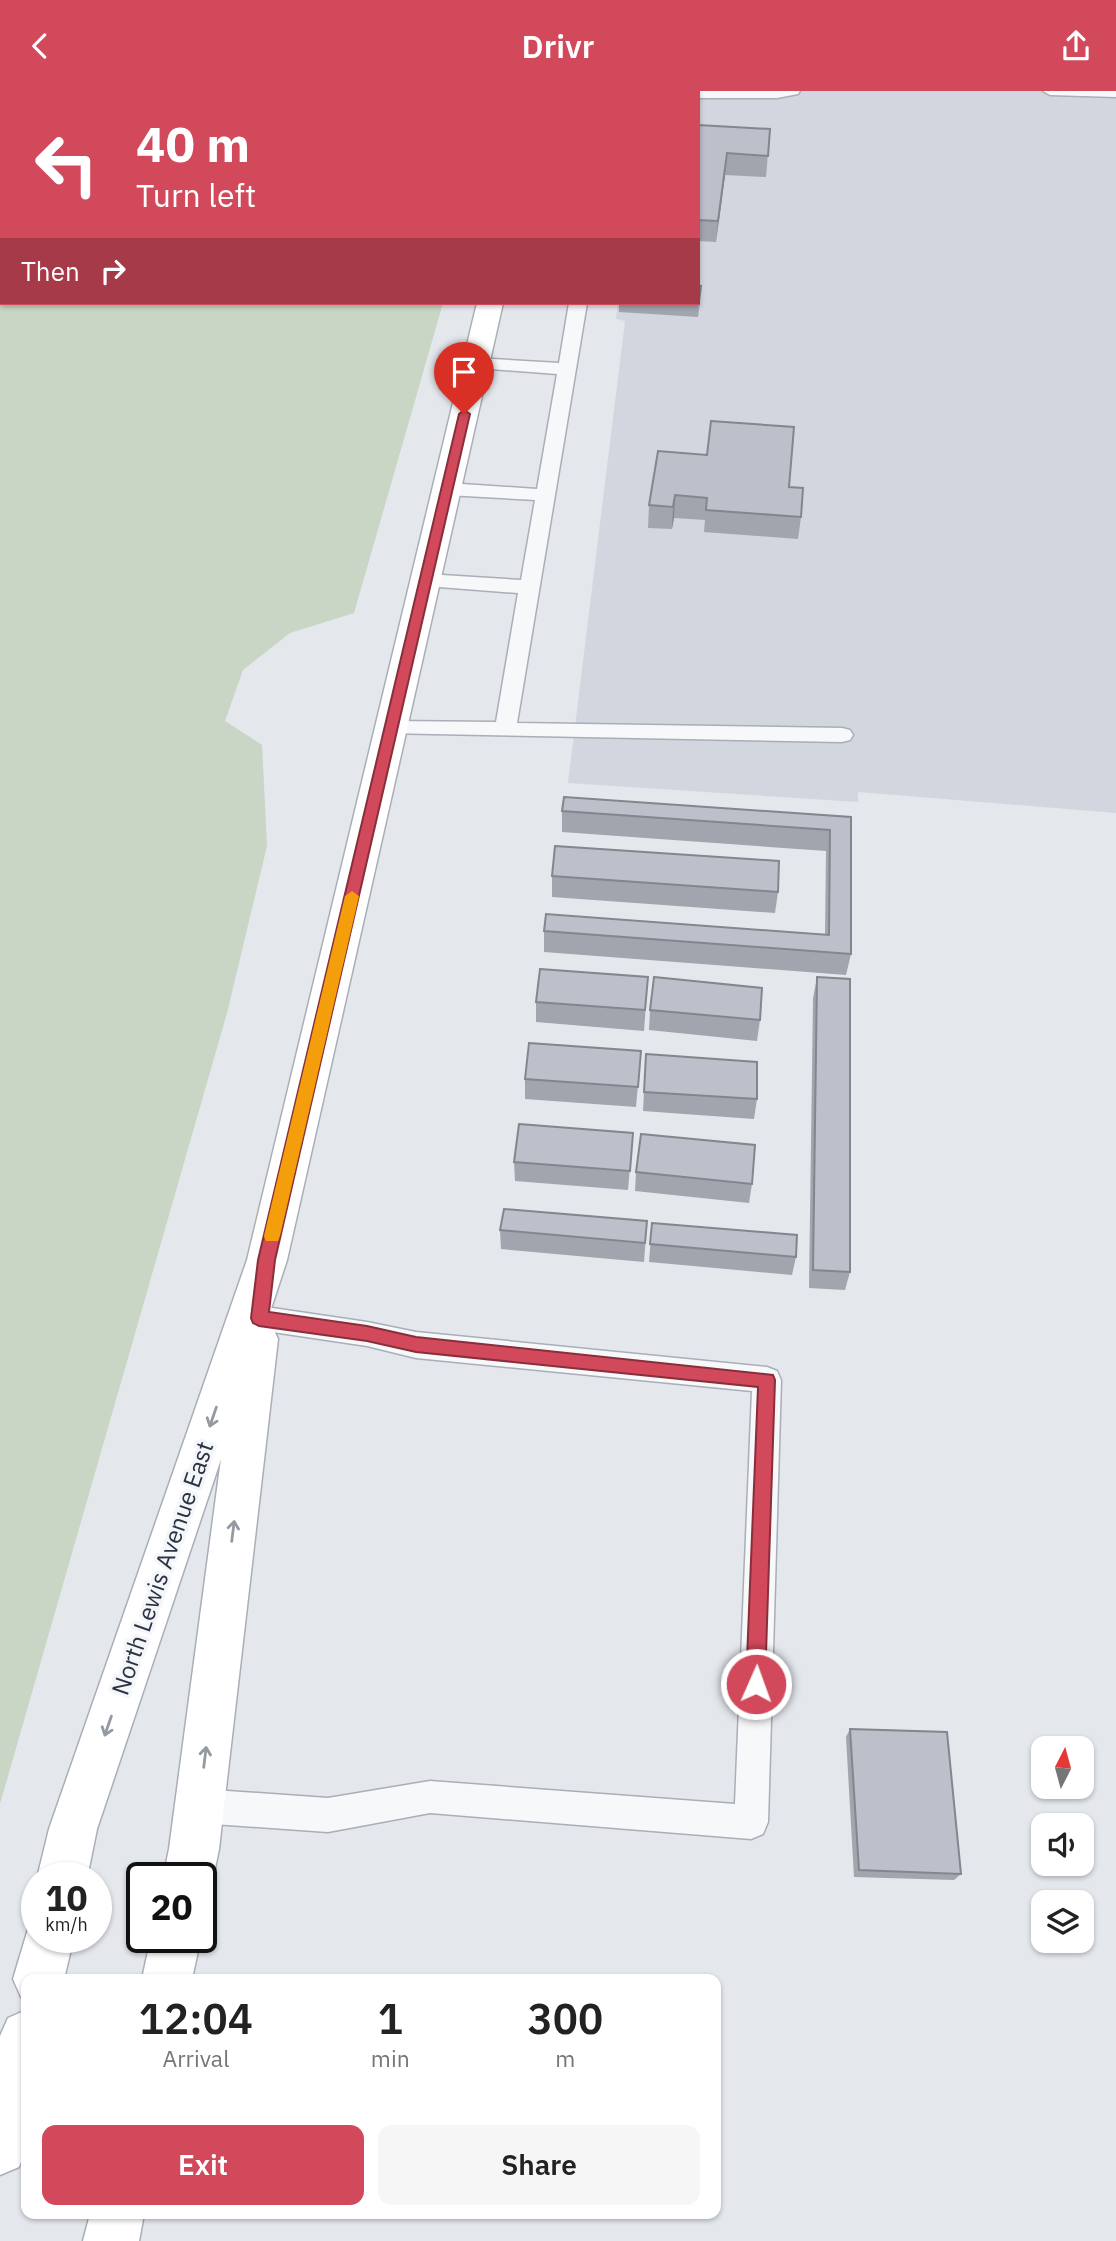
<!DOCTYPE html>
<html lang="en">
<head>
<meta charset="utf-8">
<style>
  body { margin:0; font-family:"IBM Plex Sans",sans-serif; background:#f6f6f6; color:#222; height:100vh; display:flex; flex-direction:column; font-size:26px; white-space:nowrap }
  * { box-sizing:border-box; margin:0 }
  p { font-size:23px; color:#767676 }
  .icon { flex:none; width:38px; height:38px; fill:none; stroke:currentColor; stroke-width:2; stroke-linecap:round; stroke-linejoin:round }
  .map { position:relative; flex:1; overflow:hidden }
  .side { position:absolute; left:21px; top:1883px; width:700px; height:245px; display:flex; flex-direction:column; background:#fff; border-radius:14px; box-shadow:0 2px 5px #0004 }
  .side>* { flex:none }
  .banner { position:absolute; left:0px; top:0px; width:700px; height:214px; box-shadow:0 2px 5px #0004; background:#d1495b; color:#fff; overflow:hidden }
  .needle { width:46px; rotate:6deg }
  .controls { position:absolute; left:1031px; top:1645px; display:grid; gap:14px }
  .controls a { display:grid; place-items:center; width:63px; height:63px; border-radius:14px; background:#fff; box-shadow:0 2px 5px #0004; font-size:35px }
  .speed { position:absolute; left:21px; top:1771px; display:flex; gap:14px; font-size:35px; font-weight:700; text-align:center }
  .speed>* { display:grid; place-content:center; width:91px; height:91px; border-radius:50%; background:#fff; box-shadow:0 2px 5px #0004; line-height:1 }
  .speed small { font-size:18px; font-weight:400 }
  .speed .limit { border:4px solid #111; border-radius:10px; background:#fff; color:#111 }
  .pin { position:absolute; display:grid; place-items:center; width:60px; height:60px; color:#fff; margin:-72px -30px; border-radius:50% 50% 50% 0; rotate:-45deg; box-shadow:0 0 7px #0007 }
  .pin .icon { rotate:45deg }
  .me { position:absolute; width:77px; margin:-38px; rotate:2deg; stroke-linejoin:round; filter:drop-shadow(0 0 5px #0008) }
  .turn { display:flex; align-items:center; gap:24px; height:147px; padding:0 21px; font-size:32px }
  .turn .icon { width:91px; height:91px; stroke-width:2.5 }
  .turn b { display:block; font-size:49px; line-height:60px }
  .then { display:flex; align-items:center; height:66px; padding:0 21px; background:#0003; gap:14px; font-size:26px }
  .eta { display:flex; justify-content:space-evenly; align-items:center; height:119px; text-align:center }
  .eta b { font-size:42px; font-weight:600; line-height:49px }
  .primary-button { display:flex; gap:14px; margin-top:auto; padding:14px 21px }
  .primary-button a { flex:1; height:80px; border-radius:14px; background:#d1495b; color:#fff; font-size:28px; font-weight:600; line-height:80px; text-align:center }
  .primary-button a+a { background:#f6f6f6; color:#222 }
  header { display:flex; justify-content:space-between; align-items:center; height:91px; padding:0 21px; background:#d1495b; color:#fff; font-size:32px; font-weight:600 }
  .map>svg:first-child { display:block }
  .built { fill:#d2d6de }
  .green { fill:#c9d6c5 }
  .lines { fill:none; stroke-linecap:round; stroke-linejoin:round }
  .service-casing { stroke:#a9aeb7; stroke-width:3 }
  .secondary-casing { stroke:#a9aeb7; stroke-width:3 }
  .service { fill:#f7f8fa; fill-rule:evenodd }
  .secondary { fill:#fff; fill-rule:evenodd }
  .wall { fill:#a1a5ae }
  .shaded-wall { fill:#83868d }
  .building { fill:#bbc0ca; stroke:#83868d; stroke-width:2 }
  .oneway { stroke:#959aa2 }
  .route { fill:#d1495b; stroke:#882f3b; stroke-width:2 }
  .slow { fill:#f59e0b }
  .labels { text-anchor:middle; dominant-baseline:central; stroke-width:7; stroke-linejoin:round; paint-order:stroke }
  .street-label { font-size:24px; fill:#2b3445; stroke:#f4f6f9 }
</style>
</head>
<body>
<header><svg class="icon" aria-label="back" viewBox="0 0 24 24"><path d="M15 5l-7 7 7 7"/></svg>Drivr<svg class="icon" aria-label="share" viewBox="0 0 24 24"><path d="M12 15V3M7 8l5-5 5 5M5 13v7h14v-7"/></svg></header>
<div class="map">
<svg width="1116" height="2150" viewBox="0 0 1116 2150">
  <rect width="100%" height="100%" fill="#e4e7ec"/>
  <path class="built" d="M651,0H1116V722L858,701V711L568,692L625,230L616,228L618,212H698V2Z"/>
  <path class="green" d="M0,0H475L2,2V76Z
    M0,134L2,212H443L354,522L290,542L243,579L225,630L262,654L267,755L227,922L0,1713Z"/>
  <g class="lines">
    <defs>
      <path id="service" d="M693,0H800L798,3L777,7H698V2H691Z
        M1043,0H1116V6L1050,4Z
        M569,212H587L517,632L842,637L850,639L853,644L850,649L842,651L383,642L380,637L383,632L391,630L496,631L518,502L426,495L419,493L416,489L419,485L426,483L521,489L535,409L447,404L437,398L447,392L537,398L557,283L476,277L467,272L476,267L559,272Z
        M259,1215L367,1231L416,1241L767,1276L777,1280L781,1289L768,1731L763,1743L751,1748L430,1722L328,1741L199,1732L187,1727L182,1715L187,1703L199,1698L328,1707L430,1690L735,1713L752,1300L416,1267L367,1255L259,1239L249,1236L245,1227L249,1218Z"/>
      <path id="secondary" d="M528,0H550V2H528Z
        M477,212H503L287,1169L266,1233L272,1235L278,1248L219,1758L213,1787L206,1805L201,1806V1787H163L169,1758L221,1368L97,1738L87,1787H37L49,1738L247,1169Z
        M37,1826V1846H74L64,1888H26V1908L21,1906L13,1888L31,1828Z
        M151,1846H201L192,1888H142Z
        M26,1919V2059L19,2076L0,2084V1945L8,1927Z
        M90,2123H144L139,2150H83Z"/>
    </defs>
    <use href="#service" class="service-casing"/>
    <use href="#secondary" class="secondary-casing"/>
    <use href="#service" class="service"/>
    <use href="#secondary" class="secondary"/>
  </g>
  <path class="wall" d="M698,34L770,38L766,86L725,84L716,151L698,150Z
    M698,194L700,210L698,226L619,221V212H698Z
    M658,360L789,396L801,426L798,448L704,441L705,429L674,427L672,438L648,437L649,414Z
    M562,720L851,726V863L846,884L544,861V840L825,844L826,760L562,741Z
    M552,785L778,801L775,822L552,806Z
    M648,886L644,940L536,931V911Z
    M817,886L850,1181L845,1199L809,1197L813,907Z
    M650,919L760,929L757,950L649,939Z
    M641,960L636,1016L525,1008V988Z
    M646,963L757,1008L754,1028L643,1020Z
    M633,1042L628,1099L515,1090L514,1071Z
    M636,1081L752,1093L749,1112L635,1100Z
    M647,1130L644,1171L501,1158L500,1139Z
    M652,1132L796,1166L792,1184L649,1171Z
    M850,1638L961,1783L954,1789L854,1786L846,1646Z"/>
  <path class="shaded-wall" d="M727,62L725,84L716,151L718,130Z
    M675,404L674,427L672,438L673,416Z"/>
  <path class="building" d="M698,34L770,38L768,65L727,62L718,130L698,129Z
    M698,194L701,195L699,210H698Z
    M711,330L794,336L789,396L803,397L801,426L706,419L707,407L675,404L673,416L649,414L658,360L707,364Z
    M564,706L851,726V863L544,840L546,823L829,844L830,739L562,720Z
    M555,755L779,770L778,801L552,785Z
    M540,878L648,886L645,919L536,911Z
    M654,886L762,897L760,929L650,919Z
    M817,886L850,888V1181L813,1179Z
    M529,952L641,960L638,996L525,988Z
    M646,963L757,971V1008L644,1001Z
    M519,1033L633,1042L630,1080L514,1071Z
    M641,1043L755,1054L752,1093L636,1081Z
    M504,1118L647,1130L645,1152L500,1139Z
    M652,1132L797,1144L796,1166L650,1153Z
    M850,1638L947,1641L961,1783L859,1779Z"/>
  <defs><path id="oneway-shaft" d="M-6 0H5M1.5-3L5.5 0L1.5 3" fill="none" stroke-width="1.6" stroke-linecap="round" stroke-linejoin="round" transform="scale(1.75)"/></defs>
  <g class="oneway">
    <use href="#oneway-shaft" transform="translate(213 1326) rotate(109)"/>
    <use href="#oneway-shaft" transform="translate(233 1440) rotate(-83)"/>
    <use href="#oneway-shaft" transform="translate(108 1635) rotate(109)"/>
    <use href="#oneway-shaft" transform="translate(205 1666) rotate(-83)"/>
  </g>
  <path class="route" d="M464,319L470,323L275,1169L269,1221L367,1235L416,1246L773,1284L775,1289L765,1593L763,1600L756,1603L749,1600L746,1593L758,1296L416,1261L367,1250L259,1235L253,1232L251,1227L258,1169L459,323Z"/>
  <path class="slow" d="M352,800L359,805L280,1145L278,1150H266L264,1145L345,805Z"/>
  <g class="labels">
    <g class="street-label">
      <text transform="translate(162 1477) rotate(-71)">North Lewis Avenue East</text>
    </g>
  </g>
</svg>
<div class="controls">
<a><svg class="needle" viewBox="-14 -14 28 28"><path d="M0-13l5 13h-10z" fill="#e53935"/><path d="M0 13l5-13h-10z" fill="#767676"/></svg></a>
<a><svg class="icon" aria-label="sound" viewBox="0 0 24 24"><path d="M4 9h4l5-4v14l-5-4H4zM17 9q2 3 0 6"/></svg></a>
<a><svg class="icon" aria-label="layers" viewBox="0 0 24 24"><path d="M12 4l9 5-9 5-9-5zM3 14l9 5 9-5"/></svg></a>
</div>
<div class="speed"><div>10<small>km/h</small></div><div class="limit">20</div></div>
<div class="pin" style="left:464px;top:323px;background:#d93025"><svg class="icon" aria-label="arrive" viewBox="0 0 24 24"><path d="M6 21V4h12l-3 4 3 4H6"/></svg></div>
<svg class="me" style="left:756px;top:1593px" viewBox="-20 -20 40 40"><circle r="17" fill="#d1495b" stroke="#fff" stroke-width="3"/><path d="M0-11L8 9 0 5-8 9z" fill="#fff"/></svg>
<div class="banner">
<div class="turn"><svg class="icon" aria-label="left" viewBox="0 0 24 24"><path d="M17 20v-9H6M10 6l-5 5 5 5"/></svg><div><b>40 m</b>Turn left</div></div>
<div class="then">Then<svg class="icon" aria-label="right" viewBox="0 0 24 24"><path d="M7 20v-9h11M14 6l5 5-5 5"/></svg></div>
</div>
<section class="side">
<div class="eta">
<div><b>12:04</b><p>Arrival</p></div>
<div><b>1</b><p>min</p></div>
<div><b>300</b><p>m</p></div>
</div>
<div class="primary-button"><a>Exit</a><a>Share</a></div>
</section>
</div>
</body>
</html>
